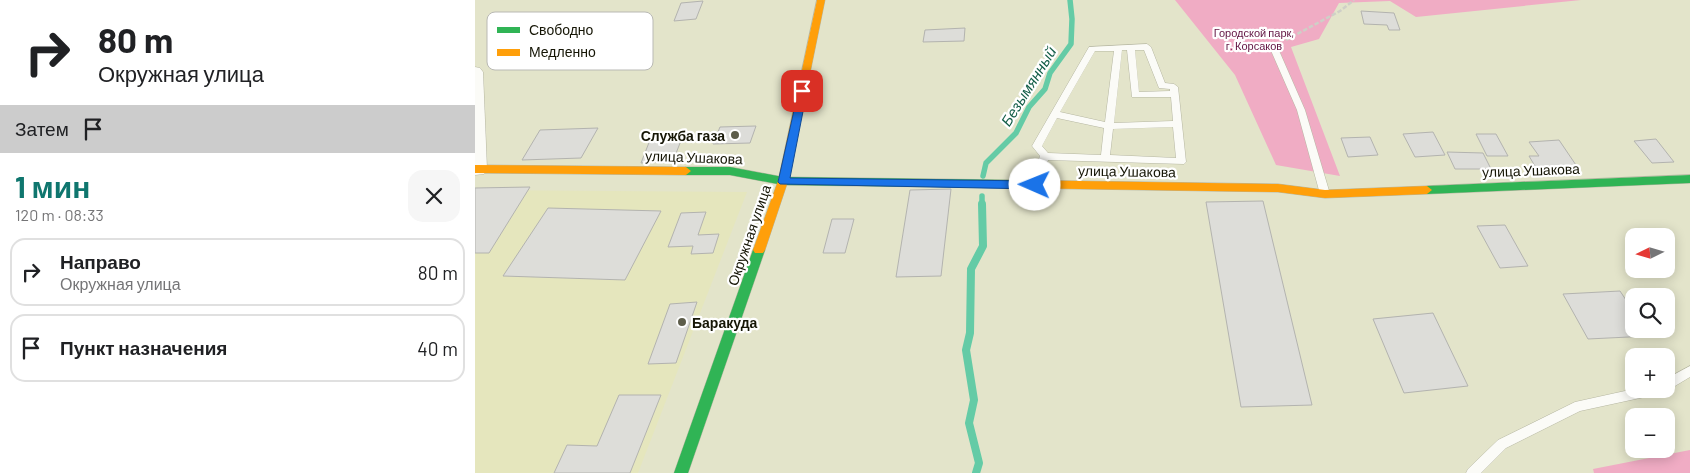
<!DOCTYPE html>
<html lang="ru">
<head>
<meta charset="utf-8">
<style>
  body { margin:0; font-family:Barlow,sans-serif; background:#f6f6f6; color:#202124; height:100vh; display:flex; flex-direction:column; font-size:19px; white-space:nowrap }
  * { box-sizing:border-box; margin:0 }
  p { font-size:16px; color:#757577 }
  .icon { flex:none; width:28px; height:28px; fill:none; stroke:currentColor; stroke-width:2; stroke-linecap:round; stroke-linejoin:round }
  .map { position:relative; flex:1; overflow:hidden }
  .side { display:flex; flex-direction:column; background:#fff; width:475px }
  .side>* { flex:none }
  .guide { background:#fff; color:#202124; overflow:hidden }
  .needle { width:32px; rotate:265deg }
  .tools { position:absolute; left:1150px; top:228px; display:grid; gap:10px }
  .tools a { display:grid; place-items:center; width:50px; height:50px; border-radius:10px; background:#fff; box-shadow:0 2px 12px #0003; font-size:25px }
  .pin { position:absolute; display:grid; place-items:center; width:42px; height:42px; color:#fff; margin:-21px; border-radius:10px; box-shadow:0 2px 8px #0006 }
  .me { position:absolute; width:55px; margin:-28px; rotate:271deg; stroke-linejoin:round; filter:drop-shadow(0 0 4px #0008) }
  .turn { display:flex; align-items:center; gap:18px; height:105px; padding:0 15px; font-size:22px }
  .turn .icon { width:65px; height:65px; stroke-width:2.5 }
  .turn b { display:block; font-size:35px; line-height:42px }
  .then { display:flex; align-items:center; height:48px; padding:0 15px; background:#0003; gap:10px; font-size:19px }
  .round { display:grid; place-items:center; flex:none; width:52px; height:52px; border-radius:15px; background:#f6f6f6 }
  .headline { display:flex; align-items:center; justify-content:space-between; height:85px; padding:0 15px }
  h1 { font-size:30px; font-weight:700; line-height:38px; color:#0f766e }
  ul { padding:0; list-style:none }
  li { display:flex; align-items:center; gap:15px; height:68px; margin:0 10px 8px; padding:0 5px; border:2px solid #e0e0e0; border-radius:15px }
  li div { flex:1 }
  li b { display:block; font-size:19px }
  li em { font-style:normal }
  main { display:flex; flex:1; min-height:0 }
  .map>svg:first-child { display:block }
  .built { fill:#e5e6bd }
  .forest { fill:#f0acc4 }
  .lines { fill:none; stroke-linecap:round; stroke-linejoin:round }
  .stream-far1 { stroke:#64cba6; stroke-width:5.5 }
  .stream { stroke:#64cba6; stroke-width:8 }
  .building { fill:#ddddd9; stroke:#b3b3af }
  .lane-casing { stroke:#b6b7a2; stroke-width:1 }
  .street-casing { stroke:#b6b7a2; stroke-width:1 }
  .fast-casing { stroke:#b6b7a2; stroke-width:1 }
  .slow-casing { stroke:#b6b7a2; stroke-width:1 }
  .path { stroke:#cfcfc7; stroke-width:2.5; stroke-dasharray:4.5 2; stroke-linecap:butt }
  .lane { fill:#fbfbf7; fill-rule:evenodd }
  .street { fill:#fbfbf7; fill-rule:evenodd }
  .fast { fill:#30b455; fill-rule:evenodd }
  .slow { fill:#ff9f0a; fill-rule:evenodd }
  .route { fill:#1a73e8; stroke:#114b97 }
  .poi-dot { fill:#5d5d4a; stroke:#fff; stroke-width:2 }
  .labels { text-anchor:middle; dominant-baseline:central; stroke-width:4.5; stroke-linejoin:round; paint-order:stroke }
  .far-park-label { font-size:11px; fill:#621543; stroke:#fff }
  .poi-label { font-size:14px; font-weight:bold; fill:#151505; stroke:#fff; text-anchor:end }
  .street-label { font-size:14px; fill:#151505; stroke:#fff }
  .water-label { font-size:15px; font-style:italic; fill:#135e48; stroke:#fff }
  .key { fill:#fff; stroke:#b9b9b4; stroke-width:1 }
  .key-label { font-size:14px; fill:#151505 }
</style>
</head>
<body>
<main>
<section class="side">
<div class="guide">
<div class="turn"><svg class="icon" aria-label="right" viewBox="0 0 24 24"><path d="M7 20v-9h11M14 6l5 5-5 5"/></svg><div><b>80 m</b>Окружная улица</div></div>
<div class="then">Затем<svg class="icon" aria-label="arrive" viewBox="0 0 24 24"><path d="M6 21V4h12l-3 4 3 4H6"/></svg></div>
</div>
<div class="headline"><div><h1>1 мин</h1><p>120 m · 08:33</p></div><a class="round"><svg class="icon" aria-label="close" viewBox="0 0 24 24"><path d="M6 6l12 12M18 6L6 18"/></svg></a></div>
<ul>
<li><svg class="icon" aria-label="right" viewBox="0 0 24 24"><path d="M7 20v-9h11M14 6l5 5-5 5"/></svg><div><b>Направо</b><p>Окружная улица</p></div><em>80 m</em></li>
<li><svg class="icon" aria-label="arrive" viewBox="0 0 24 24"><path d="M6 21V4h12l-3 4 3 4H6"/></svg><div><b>Пункт назначения</b></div><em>40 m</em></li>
</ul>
</section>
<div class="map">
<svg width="1215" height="473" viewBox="0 0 1215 473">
  <rect width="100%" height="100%" fill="#e3e4ca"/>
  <path class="built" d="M0,190L272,192L163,473H0Z"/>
  <path class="forest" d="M700,0H1106L941,17L915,1L864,3L844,39L816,47L865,176L801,165L760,75Z
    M1215,450V473H1119L1118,469Z"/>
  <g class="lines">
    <path class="stream-far1" d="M508,176L511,163L541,133L554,107L570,89L575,73L596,44L597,19L595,0
      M507,196V206"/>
    <path class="stream" d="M501,473L504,463L494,423L499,400L491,350L495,333L496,269L508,246L507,204"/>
  </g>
  <path class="building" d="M228,1L221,19L199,21L206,3Z
    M886,11L919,13L925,30H914L912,25L889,24Z
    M490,28L489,41L448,42L450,30Z
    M281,126L275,143L238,144L245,127Z
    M123,128L106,158L47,160L65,130Z
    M958,132L970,155L940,157L928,134Z
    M1001,134H1021L1033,156H1012Z
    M895,137L903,155L873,157L866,138Z
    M207,138L198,161L166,163L175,140Z
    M1181,139L1199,162L1177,163L1159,141Z
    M1084,140L1105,171L1064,173L1054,156H1064L1054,142Z
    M972,152L1008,153L1016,169H980Z
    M55,187L14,253H0V188Z
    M476,189L466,276L421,277L435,190Z
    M788,201L837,405L766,407L731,202Z
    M73,208L186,211L150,280L28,276Z
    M231,212L223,235L244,234L238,253L216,254L218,246L193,247L206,213Z
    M357,219H379L370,253H348Z
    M1030,225L1053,266L1025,268L1002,226Z
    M1145,291L1159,312V329H1169L1174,336L1113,339L1088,294Z
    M222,302L201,363L173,364L195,304Z
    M958,313L993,386L929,393L898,319Z
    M144,395H186L155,473H79L92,445L122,446Z"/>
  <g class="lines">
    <defs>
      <path id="lane" d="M798,43L802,46L830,110L855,194L853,197H847L845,194L822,110L794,46Z
        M672,44L676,47L690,83L699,84L703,87L711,162L709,164L573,160L563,188H557L555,185L565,156L557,146L614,47ZM647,50H652L657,97H696L698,121L639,123ZM660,50H669L684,88L695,89V91L664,92ZM620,51H639L630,122L585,112ZM582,118L629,128L626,155L573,153L567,146ZM698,127L701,158L635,155L638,129Z
        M1215,366V377L1195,389L1189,390L1188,393L1105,411L1031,448L1006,473H991L993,469L1023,440L1100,402L1159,389H1191V379Z"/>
      <path id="street" d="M0,67L5,68L8,72L12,169L9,174L0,175Z"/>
      <path id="fast" d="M211,167H255L308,177L537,180L542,184L537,188L308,185L255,175H211L206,171Z
        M1215,175V183L952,194L947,190L952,186Z
        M284,245L288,247L290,250L213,473H199L278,250L280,247Z"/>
      <path id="slow" d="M342,0H350L313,181L290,250L288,253H280L278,250L303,181Z
        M0,165L211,167L216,171L211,175L0,173Z
        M537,180L803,184L850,190L952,186L957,190L952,194L850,198L803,192L537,188L532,184Z"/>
    </defs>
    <use href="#lane" class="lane-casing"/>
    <use href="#street" class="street-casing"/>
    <use href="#fast" class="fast-casing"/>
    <use href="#slow" class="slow-casing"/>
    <path class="path" d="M811,40L865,11L879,0"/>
    <use href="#lane" class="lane"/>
    <use href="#street" class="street"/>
    <use href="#fast" class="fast"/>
    <use href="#slow" class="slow"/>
  </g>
  <path class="route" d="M324,88H331L332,91L315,178L560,181L566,185L560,189L305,184L303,182Z"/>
  <g class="poi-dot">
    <circle cx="260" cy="135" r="5"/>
    <circle cx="207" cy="322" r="5"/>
  </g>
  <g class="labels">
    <g class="far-park-label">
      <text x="779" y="32">Городской парк,<tspan x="779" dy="13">г. Корсаков</tspan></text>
    </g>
    <g class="poi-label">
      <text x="250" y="135">Служба газа</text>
      <text x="217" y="322" text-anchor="start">Баракуда</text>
    </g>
    <g class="street-label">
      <text transform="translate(219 157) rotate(2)">улица Ушакова</text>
      <text transform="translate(1056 170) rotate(-2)">улица Ушакова</text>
      <text transform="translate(652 171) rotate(1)">улица Ушакова</text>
      <text transform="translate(274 235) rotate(-71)">Окружная улица</text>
    </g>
    <g class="water-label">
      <text transform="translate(553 86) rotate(-58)">Безымянный</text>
    </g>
  </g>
  <rect x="12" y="12" width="166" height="58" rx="8" class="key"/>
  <rect x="22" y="27" width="23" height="6" fill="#30b455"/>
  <rect x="22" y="49" width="23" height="7" fill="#ff9f0a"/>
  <g class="key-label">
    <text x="54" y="35">Свободно</text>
    <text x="54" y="57">Медленно</text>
  </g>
</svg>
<div class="tools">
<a><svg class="needle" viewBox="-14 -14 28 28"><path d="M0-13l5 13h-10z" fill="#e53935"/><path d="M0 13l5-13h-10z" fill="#757577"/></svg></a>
<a><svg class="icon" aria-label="search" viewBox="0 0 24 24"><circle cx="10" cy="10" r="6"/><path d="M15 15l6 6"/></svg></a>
<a>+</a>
<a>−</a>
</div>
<div class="pin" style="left:327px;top:91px;background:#d93025"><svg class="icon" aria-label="arrive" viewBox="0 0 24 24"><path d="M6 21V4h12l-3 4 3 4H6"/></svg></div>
<svg class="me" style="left:560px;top:185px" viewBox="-20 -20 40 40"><circle r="19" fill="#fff"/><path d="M0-13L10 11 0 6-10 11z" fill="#1a73e8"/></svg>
</div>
</main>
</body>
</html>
